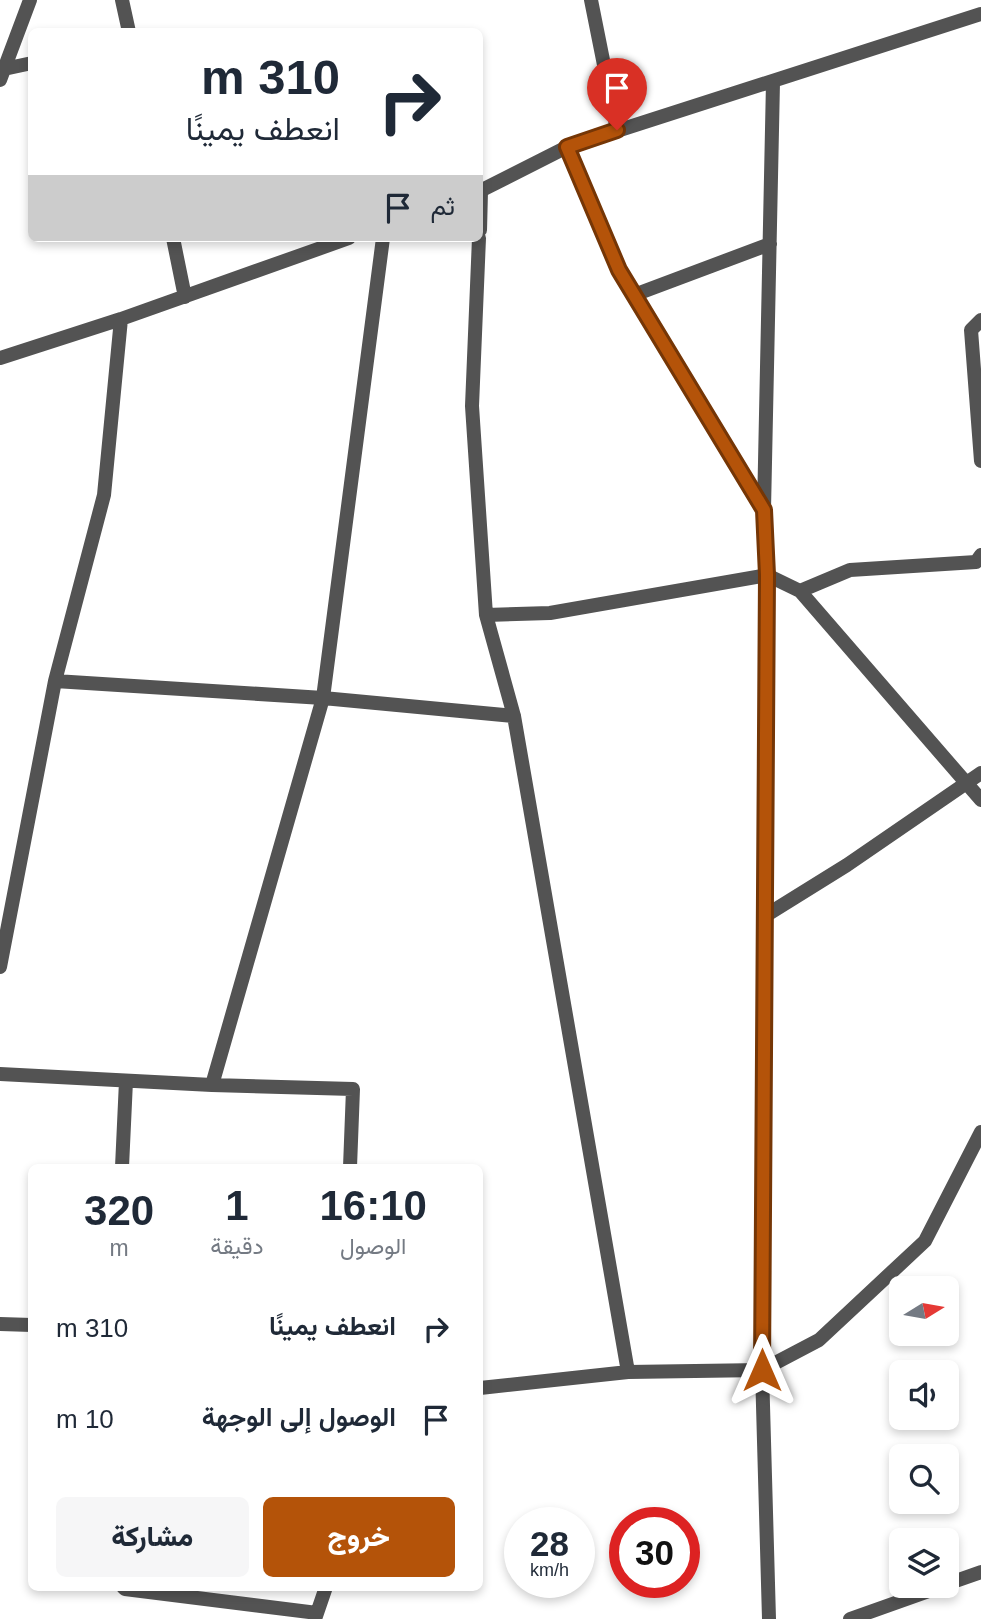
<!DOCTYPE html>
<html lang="ar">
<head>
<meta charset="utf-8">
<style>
  body { margin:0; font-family:Arial,Vazirmatn,sans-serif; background:#f6f6f7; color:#1f2937; direction:rtl; height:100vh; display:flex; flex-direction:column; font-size:26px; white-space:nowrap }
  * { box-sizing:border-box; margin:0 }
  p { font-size:23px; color:#747a83 }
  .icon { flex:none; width:38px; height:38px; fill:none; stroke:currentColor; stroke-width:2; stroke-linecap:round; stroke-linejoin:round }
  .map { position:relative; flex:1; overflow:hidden; direction:ltr }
  .side { position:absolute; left:28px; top:1164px; width:455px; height:427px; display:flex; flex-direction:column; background:#fff; border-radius:10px; box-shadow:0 4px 10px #0003; direction:rtl }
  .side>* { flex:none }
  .top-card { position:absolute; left:28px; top:28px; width:455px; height:214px; border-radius:10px; box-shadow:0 4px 10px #0003; direction:rtl; background:#fff; color:#1f2937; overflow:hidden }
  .needle { width:46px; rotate:79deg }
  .controls { position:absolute; left:889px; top:1276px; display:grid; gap:14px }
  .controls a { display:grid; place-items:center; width:70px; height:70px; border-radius:10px; background:#fff; box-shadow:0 4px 10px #0003; font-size:35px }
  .speed { position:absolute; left:504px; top:1507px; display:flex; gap:14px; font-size:35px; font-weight:700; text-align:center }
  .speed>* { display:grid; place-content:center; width:91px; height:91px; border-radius:50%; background:#fff; box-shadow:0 4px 10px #0003; line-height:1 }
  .speed small { font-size:18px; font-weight:400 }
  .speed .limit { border:10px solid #d22; background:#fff; color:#111 }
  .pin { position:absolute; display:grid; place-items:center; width:60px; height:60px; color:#fff; margin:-72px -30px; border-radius:50% 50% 50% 0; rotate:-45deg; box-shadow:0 0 7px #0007 }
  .pin .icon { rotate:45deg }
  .me { position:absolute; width:77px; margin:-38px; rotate:0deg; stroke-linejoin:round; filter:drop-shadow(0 0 5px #0008) }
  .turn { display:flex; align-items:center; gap:24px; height:147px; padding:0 28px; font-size:32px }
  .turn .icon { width:91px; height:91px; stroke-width:2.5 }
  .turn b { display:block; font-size:49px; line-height:60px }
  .then { display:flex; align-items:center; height:66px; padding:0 28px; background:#0003; gap:14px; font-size:26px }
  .eta { display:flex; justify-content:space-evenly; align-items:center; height:119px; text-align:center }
  .eta b { font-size:42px; font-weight:800; line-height:49px }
  .primary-button { display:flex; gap:14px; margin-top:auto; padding:14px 28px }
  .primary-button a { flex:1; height:80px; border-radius:10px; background:#b45309; color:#fff; font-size:28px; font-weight:800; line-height:80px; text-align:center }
  .primary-button a+a { background:#f6f6f7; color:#1f2937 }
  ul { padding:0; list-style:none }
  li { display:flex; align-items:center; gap:21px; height:91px; padding:0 28px }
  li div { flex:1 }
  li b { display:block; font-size:26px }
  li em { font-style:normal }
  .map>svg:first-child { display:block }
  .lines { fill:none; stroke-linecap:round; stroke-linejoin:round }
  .minor { stroke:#535353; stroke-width:14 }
  .route-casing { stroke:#753606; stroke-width:18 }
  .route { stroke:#b45309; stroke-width:12 }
</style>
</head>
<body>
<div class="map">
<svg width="981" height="1619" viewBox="0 0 981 1619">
  <rect width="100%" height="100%" fill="#fff"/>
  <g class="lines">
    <path class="minor" d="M122,0L129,32
      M591,0L617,130
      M4,69L32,63
      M0,80L30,0
      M567,147L619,270L764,510L767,575L762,1370L769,1619
      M480,191L567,147L981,14
      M480,230L481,191
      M173,238L185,297
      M479,238L472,406L486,615L550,613L767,575L800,591L981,800
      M634,295L770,244
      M981,320L971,330L981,461
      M0,358L121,319L349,238
      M764,510L773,82
      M800,591L850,570L976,562L981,555
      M486,615L514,716L628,1372
      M55,681L323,698L514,716
      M765,916L847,865L981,773
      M0,967L55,681L104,495L121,319
      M0,1074L212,1085L353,1089L350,1167
      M212,1085L323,698L383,238
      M122,1167L126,1081
      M0,1324L32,1325
      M480,1388L628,1372L762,1370L819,1340L925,1241L981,1132
      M947,1584L981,1572
      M123,1587L125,1589L317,1613
      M315,1619L326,1587
      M850,1619L943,1586"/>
  </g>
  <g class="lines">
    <defs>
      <path id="route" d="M617,130L567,147L619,270L764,510L767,575L762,1370"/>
    </defs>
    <use href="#route" class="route-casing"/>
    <use href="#route" class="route"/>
  </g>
</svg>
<div class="controls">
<a><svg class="needle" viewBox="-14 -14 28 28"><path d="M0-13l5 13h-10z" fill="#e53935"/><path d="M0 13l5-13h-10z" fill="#747a83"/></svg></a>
<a><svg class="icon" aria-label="sound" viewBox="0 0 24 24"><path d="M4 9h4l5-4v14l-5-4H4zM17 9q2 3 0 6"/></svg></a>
<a><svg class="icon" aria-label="search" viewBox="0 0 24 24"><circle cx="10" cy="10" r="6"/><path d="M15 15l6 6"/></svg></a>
<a><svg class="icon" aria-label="layers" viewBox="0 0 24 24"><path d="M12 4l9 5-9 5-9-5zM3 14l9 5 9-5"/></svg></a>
</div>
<div class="speed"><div>28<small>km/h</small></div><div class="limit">30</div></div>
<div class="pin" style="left:617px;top:130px;background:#d93025"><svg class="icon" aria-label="arrive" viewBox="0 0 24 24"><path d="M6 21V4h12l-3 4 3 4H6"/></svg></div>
<svg class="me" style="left:762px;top:1370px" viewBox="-20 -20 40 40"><path d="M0-17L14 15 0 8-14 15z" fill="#b45309" stroke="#fff" stroke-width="4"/></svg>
<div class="top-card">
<div class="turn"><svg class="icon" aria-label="right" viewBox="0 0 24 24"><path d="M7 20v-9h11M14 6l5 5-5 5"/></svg><div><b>310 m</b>انعطف يمينًا</div></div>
<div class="then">ثم<svg class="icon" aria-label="arrive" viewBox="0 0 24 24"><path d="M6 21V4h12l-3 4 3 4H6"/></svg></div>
</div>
<section class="side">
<div class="eta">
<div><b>16:10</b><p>الوصول</p></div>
<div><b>1</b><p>دقيقة</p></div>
<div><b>320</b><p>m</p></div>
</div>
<ul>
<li><svg class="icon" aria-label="right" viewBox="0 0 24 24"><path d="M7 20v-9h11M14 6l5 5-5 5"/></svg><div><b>انعطف يمينًا</b></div><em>310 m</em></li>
<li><svg class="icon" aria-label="arrive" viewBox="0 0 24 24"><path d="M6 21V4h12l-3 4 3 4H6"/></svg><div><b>الوصول إلى الوجهة</b></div><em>10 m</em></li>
</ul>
<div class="primary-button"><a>خروج</a><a>مشاركة</a></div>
</section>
</div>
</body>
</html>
